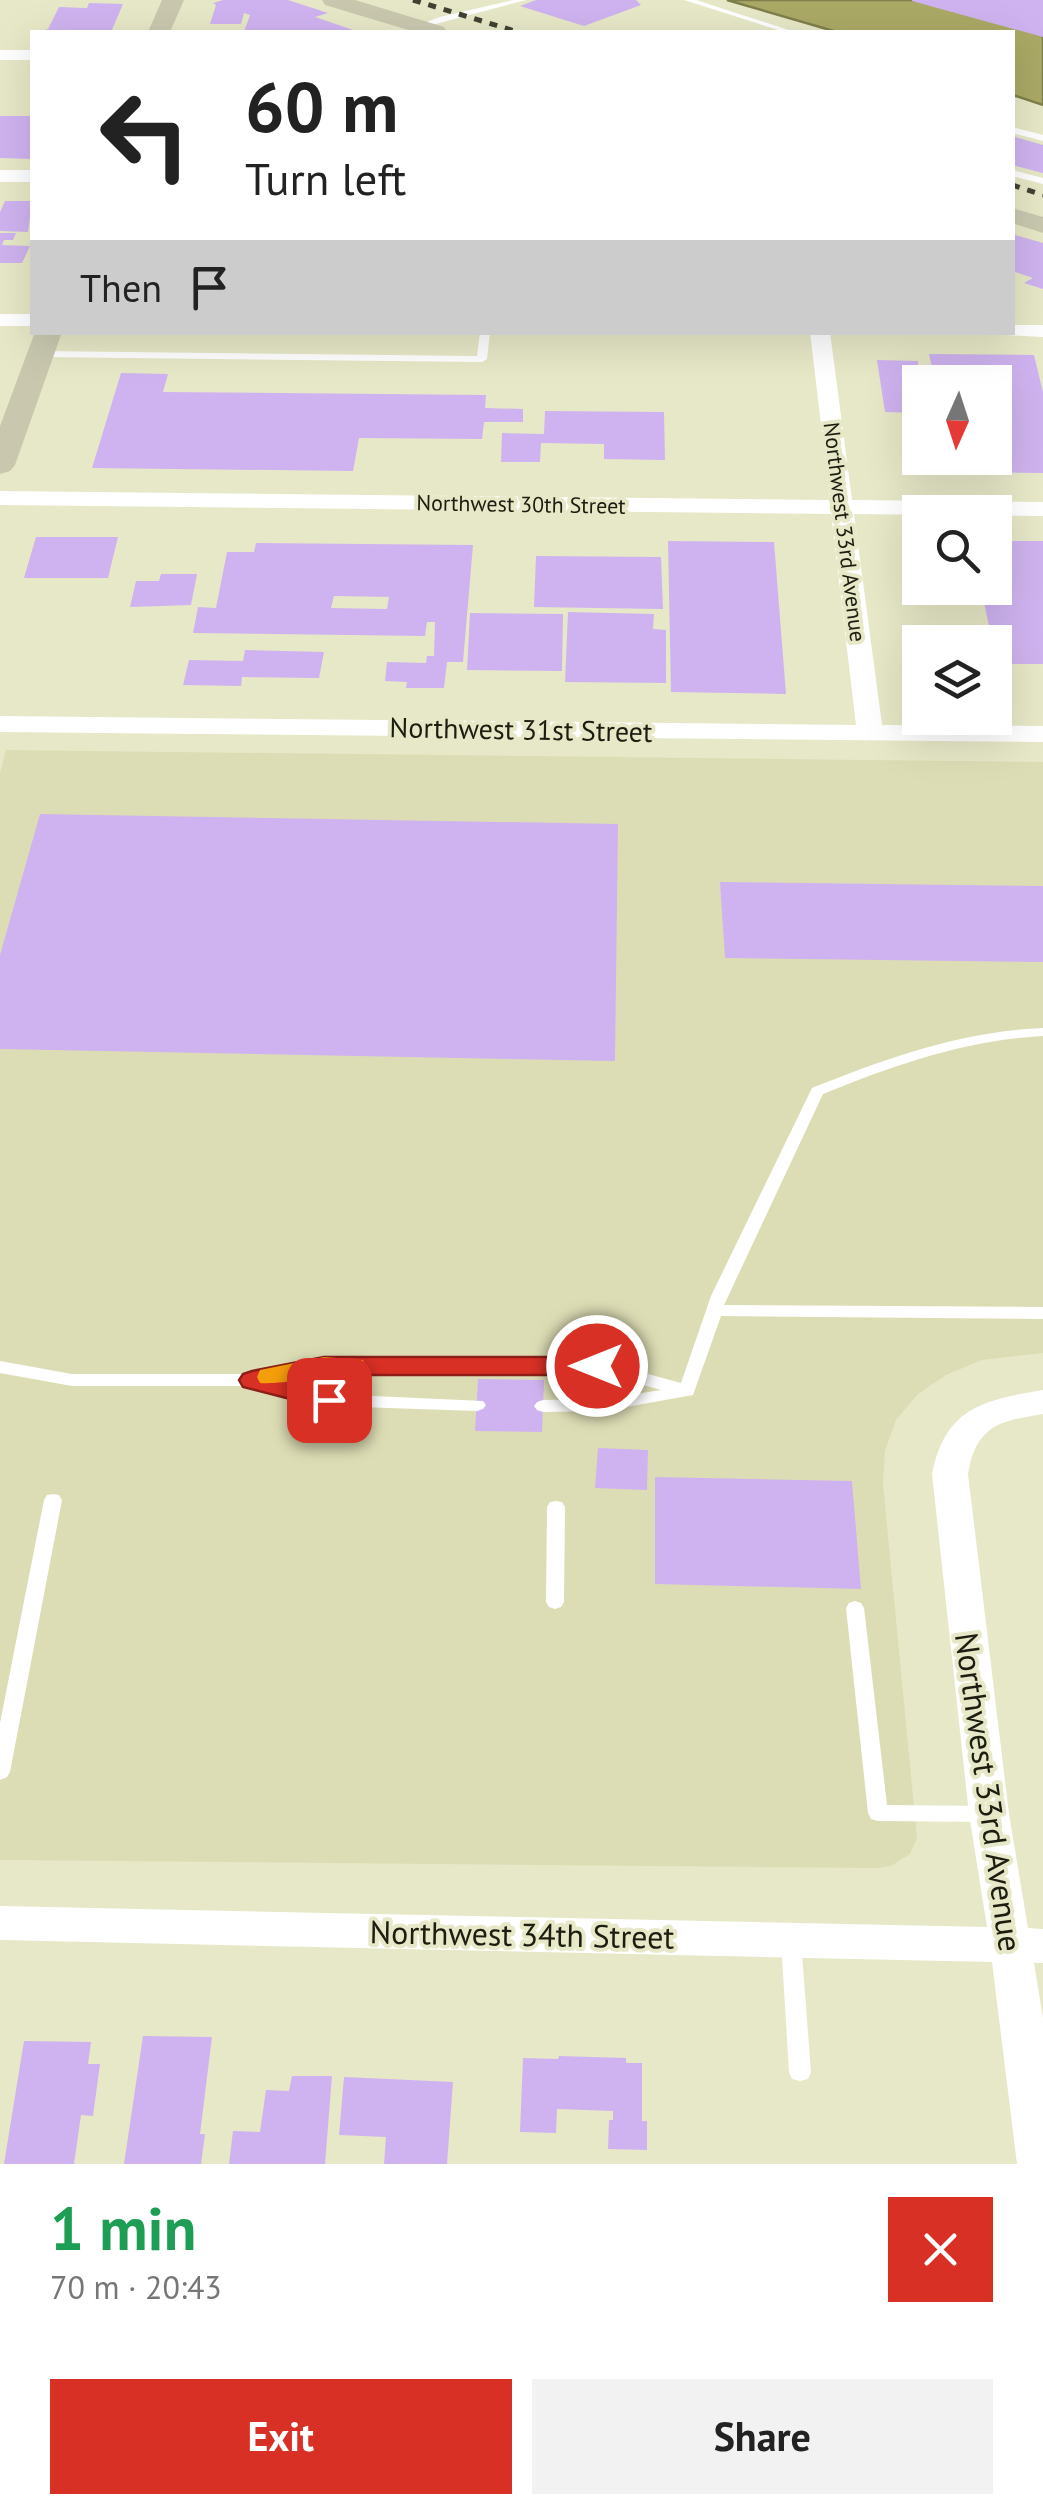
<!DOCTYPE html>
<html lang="en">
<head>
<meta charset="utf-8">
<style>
  body { margin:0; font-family:"PT Sans",sans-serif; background:#f2f2f2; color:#222; height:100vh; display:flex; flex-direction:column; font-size:38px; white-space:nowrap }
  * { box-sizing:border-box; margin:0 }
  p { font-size:32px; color:#767676 }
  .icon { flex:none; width:55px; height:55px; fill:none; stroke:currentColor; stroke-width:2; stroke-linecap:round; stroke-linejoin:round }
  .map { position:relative; height:2164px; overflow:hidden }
  .panel { display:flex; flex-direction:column; background:#fff; flex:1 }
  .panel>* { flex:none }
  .top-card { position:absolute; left:30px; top:30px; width:985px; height:305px; border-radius:0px; box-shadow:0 10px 40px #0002; background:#fff; color:#222; overflow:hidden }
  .needle { width:65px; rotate:183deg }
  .fabs { position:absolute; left:902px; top:365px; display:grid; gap:20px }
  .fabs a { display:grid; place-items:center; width:110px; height:110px; border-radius:0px; background:#fff; box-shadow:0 10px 40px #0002; font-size:50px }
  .pin { position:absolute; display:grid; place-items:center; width:85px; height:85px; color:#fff; margin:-42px; border-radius:20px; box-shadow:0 5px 15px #0006 }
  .me { position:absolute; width:110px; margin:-55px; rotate:270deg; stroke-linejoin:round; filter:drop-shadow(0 0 8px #0008) }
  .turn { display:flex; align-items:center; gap:35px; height:210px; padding:0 50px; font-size:45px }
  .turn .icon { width:130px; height:130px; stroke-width:2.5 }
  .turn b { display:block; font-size:70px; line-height:85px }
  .then { display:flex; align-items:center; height:95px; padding:0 50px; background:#0003; gap:20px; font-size:38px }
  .round { display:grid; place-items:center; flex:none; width:105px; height:105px; border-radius:0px; background:#f2f2f2 }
  .head { display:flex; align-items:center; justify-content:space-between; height:170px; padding:0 50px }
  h1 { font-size:60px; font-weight:700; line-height:75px; color:#1e9e55 }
  .action { display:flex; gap:20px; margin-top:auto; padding:20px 50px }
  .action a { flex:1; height:115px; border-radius:0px; background:#d93025; color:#fff; font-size:40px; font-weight:700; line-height:115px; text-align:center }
  .action a+a { background:#f2f2f2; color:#222 }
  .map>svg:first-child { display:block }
  .built { fill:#ddddb5 }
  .water { fill:#aaa965; stroke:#7f7f4c; stroke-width:2.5 }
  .building { fill:#cfb3f0; fill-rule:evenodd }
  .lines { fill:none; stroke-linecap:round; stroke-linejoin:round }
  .service { fill:#fff; fill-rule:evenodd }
  .minor { fill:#fff; fill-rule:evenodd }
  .tertiary { fill:#fff; fill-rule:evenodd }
  .secondary { fill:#c9c8af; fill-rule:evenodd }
  .rail { stroke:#424232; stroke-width:5; stroke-dasharray:8 8; stroke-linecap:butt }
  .route { fill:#d93025; stroke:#8d1f18; stroke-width:2.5 }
  .slow { fill:#f59e0b }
  .labels { text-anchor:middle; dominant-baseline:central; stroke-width:8; stroke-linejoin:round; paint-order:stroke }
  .far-street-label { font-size:22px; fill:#1c1c10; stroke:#e7e8c7 }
  .street-label { font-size:28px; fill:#1c1c10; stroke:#e7e8c7 }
  .near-street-label { font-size:32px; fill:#1c1c10; stroke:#e7e8c7 }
</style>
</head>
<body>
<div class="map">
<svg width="1043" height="2164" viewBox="0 0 1043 2164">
  <rect width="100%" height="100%" fill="#e7e8c7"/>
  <path class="built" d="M6,750L1043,762V1353L982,1360L946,1375L918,1394L896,1420L885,1451L883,1484L917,1838L910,1854L891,1866L876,1868L0,1860V773Z"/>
  <path class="water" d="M727,0H928L1043,32V105L1013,95L1012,32H837Z"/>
  <path class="building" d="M223,0H288L328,13L315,17L359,32H244L250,15L244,13L241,24H210L216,5L213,3Z
    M536,0H636L641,5L584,26L520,6Z
    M912,0H1043V37L912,1Z
    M89,3L123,4L111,32H39L48,29L59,7L87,8Z
    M0,116H32V159L0,158Z
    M1012,136L1043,145V173L1012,165Z
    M5,201H32L28,232L0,231V212Z
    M0,233H16L13,240H4L2,245L30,246L22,263H0Z
    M1012,234L1043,243V289L1024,283L1033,278L1012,271Z
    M929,354L1034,355L1043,392V473L951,472L949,458H995V382H935Z
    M877,360L918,361L920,413L885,412Z
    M121,373L168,374L163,392L486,395L485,408L523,409V422H484L482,439L359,438L353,471L92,468Z
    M545,411L664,412L665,460L604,459V444L541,443L540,462H501L502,433L544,434Z
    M36,537H118L108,578H24Z
    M668,541L774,542L786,694L671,692Z
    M995,541H1043V664H997L981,588H995Z
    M256,543L473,545L463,662H447L444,688H406L407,682L385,681L387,662L426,663L427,656H434L435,622H427L425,636L193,633L198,607L216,608L227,552H254ZM334,596L389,597L387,609L331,608Z
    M536,556L661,557L663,609L534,607Z
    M161,574H197L191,605L130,607L136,581H159Z
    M568,612L654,614L653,629L666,630V683L565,682Z
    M470,613L563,614L562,671L467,670Z
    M245,650L324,652L319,678L242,677L241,686L183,685L189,660L243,661Z
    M40,814L618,824L615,1061L0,1049V955Z
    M720,882L1043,886V962L725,958Z
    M478,1379L544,1380L542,1432L475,1431Z
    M598,1448L648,1450L647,1490L595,1488Z
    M655,1477L852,1481L861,1589L655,1584Z
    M143,2036L212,2037L200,2134H205L201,2164H124Z
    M24,2041L91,2042L88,2064H100L93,2116L81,2115L74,2164H4Z
    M559,2056L626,2058V2063H642V2121H647V2150L608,2149L609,2120H613V2111L557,2109L556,2133L520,2132L523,2058L558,2059Z
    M292,2076H332L325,2164H229L233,2131L260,2132L266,2090L289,2091Z
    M344,2077L453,2082L447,2164H384L386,2137L339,2135Z"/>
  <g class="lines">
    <path class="service" d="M513,0H526L417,29L413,27L440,17Z
      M684,0H696L795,32H784Z
      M1012,127L1043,135V141L1012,133Z
      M1012,170L1043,178V184L1012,176Z
      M480,332H490L487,359L482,362L41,357L36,354L41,351L477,356Z
      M1043,1028V1036C965,1040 895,1065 823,1094L724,1305L1043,1307V1319L721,1316L693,1395L604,1411L543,1412L537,1410L534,1406L537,1402L543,1400L604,1399L661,1390L597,1372H324L278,1381L329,1394L483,1401L486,1405L483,1409L477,1411L329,1406L252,1386H72L0,1373V1361L72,1374H252L324,1360H597L681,1383L711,1296L812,1088C887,1058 961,1031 1043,1028Z
      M53,1494L59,1495L62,1500L10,1772L7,1777L0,1780V1723L44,1500L47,1495Z
      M556,1501L562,1502L565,1507L564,1602L561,1607L555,1609L549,1607L546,1602L547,1507L550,1502Z
      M855,1601L861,1603L864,1608L887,1805L988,1806L995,1808L998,1814L995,1820L988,1822L878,1821L871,1819L868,1813L846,1608L849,1603Z
      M791,1932L798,1935L801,1941L811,2072L808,2079L800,2081L792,2079L789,2072L781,1941L784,1935Z"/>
    <path class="minor" d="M0,50H32V60H0Z
      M0,314H32V326H0Z
      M1012,325H1043V337L1005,335L1003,332H1012Z
      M810,332H830L852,500L1043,502V516L854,514L882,725L1043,726V742L0,732V716L856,725L831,514L0,505V491L830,500Z
      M1043,1390V1414C999,1421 976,1426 968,1474L1009,1814L1028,1928L1043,1929V1963H1034L1043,2018V2164H1017L992,1962L0,1940V1906L987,1927L969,1814L932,1474C945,1408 983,1400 1043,1390Z"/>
    <path class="tertiary" d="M0,170H32V182H0Z"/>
    <path class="secondary" d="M162,0H184L170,32H148Z
      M322,0H355L444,27L447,32H415L325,5Z
      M1012,208L1043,217V233L1012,223Z
      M35,332H62L15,465L10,471L0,474V426Z"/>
    <path class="rail" d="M413,0L518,32
      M1012,185L1043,195"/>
  </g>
  <path class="route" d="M324,1357H597L606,1360L610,1366L606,1372L597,1375H324L292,1381L338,1393L342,1400L338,1406L329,1409L243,1387L239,1380L243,1374L252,1371Z"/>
  <path class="slow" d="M324,1357L363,1360L366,1366L363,1372C353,1375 267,1385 260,1383L257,1377L260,1370Z"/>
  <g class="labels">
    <g class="far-street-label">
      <text transform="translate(521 504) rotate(1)">Northwest 30th Street</text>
      <text transform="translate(845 532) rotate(83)">Northwest 33rd Avenue</text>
    </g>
    <g class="street-label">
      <text transform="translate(521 729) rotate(1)">Northwest 31st Street</text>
    </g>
    <g class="near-street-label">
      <text transform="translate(989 1792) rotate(82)">Northwest 33rd Avenue</text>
      <text transform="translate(522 1934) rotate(1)">Northwest 34th Street</text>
    </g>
  </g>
</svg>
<div class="fabs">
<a><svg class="needle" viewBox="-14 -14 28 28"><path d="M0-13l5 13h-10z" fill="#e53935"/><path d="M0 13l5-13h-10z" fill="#767676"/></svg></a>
<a><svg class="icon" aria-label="search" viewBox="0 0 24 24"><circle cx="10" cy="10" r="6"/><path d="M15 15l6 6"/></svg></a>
<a><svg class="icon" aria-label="layers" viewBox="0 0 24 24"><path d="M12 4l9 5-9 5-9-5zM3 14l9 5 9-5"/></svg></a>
</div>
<div class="pin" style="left:329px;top:1400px;background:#d93025"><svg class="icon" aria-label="arrive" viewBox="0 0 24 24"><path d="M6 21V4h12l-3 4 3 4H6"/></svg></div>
<svg class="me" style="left:597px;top:1366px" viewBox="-20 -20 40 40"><circle r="17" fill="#d93025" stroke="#fff" stroke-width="3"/><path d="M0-11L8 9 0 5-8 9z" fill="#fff"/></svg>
<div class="top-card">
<div class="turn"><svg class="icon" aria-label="left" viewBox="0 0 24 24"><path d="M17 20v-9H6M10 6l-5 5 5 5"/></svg><div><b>60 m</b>Turn left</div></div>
<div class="then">Then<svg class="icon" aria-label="arrive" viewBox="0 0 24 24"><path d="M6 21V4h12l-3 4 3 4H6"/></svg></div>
</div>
</div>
<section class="panel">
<div class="head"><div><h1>1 min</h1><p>70 m · 20:43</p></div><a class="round" style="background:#d93025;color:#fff"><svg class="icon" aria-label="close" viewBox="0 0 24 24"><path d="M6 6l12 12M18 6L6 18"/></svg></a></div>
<div class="action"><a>Exit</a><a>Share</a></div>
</section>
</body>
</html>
